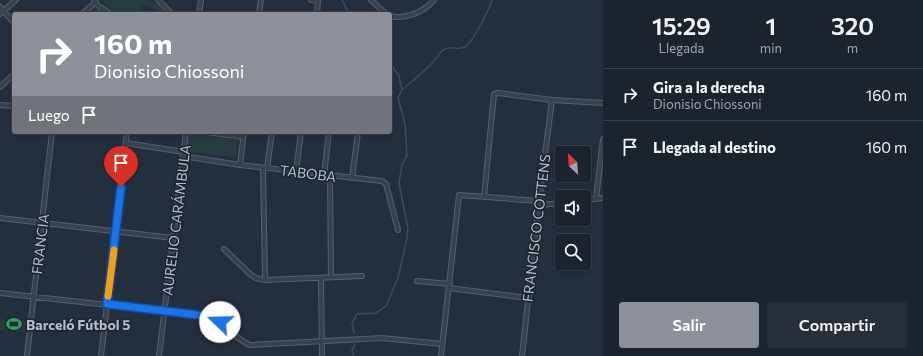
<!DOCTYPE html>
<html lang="es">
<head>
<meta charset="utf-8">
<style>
  body { margin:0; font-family:Commissioner,sans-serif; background:#282f3a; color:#f1f3f6; height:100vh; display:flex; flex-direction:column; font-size:15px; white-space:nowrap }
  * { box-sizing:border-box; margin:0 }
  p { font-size:13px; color:#a0a4aa }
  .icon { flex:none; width:22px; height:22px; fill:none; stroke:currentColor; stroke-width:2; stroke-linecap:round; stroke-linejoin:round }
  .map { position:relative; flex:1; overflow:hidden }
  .side { display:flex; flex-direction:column; background:#1b232e; width:320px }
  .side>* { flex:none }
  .top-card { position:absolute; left:12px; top:12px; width:380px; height:122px; border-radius:4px; box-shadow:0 2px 6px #0003,0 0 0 1px #39404a; background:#8c9099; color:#fff; overflow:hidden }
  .needle { width:26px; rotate:335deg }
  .tools { position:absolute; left:555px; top:146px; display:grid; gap:8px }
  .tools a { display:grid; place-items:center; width:36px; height:36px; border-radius:4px; background:#1b232e; box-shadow:0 2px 6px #0003,0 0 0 1px #39404a; font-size:20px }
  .pin { position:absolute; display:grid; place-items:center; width:34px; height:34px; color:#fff; margin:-41px -17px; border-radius:50% 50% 50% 0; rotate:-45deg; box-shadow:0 0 4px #0007 }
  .pin .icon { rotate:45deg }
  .me { position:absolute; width:44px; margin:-22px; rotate:291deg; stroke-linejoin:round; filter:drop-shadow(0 0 3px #0008) }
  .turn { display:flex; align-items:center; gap:14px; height:84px; padding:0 16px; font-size:18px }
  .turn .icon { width:52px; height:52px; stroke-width:2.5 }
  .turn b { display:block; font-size:28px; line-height:34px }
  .then { display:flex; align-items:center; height:38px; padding:0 16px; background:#0003; gap:8px; font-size:15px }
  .eta { display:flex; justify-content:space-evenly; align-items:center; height:68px; text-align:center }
  .eta b { font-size:24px; font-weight:600; line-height:28px }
  .cta { display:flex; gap:8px; margin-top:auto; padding:8px 16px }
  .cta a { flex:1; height:46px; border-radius:4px; background:#8c9099; color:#fff; font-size:16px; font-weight:600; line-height:46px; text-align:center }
  .cta a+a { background:#282f3a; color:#f1f3f6 }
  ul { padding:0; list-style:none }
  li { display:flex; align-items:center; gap:12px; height:52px; padding:0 16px; border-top:1px solid #39404a }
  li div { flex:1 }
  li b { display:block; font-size:15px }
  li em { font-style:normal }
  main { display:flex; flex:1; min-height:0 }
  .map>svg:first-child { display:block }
  .green { fill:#263c3f }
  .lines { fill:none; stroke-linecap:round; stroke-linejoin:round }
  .stream { stroke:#394c67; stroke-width:1.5 }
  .street-casing { stroke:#565f6c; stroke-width:6 }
  .street { stroke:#38414e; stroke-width:4 }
  .route-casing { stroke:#114b97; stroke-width:10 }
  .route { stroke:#1a73e8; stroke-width:7 }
  .slow { stroke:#f59e0b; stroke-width:7 }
  .labels { text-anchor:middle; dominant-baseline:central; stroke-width:3.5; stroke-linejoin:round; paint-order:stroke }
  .street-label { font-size:14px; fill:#b4bcc9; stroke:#1d2633 }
  .poi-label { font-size:14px; font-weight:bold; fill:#b4bcc9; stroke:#1d2633; text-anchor:start }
</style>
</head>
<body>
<main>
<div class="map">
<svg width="603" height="356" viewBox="0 0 603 356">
  <rect width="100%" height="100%" fill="#242f3e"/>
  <path class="green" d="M101,0H151L154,3L159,4L168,14L142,5L139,14H116Z
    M189,133L237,140L236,157L187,152Z
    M0,319L27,322L26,332L0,330Z"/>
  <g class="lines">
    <path class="stream" d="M342,0L349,14
      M402,90C412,81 423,73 432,63C436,60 437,55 442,51C451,44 456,51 465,47C471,45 490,8 492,0
      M354,333L352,323L357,314L376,313L386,306L398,278L407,238L408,229L399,183L402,164L407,156L405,124L398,98L402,90L399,76L390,63
      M354,356L352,351L355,344"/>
    <defs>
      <path id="street" d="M94,0L105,14
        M158,0L172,14
        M311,0L318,1
        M371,0L386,14
        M0,7L14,23
        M102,8L110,14
        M0,14L16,0
        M82,14L96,2
        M199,14L201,0
        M259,14L261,0
        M317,14L318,0
        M390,16C405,20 424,12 434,0
        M0,87L14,74
        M0,105L14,106
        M206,132L243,137
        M126,143L184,152
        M183,156L240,165L382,181L386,184L398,230
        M240,165L244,132
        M263,168L265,280
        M267,168L272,132
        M296,172L301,132
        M324,175L329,132
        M330,176L331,277
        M352,178L358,132
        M484,197L494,94L498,93L552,100L603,103
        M596,199L603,139
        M584,200L603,198
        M539,205L562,203
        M0,218L173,238
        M224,249L251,275L256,278L265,280L362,276
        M321,278L322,356
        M417,281L450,284
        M449,288L528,298
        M0,293L207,316C224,321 233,338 250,345L382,338L442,344
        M27,356L52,132
        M101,356L127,132
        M159,356L186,132
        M441,356L459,195L539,201
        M522,356L539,201L552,100"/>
    </defs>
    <use href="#street" class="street-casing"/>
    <use href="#street" class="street"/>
  </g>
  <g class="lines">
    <defs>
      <path id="route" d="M121,187L107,304L207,316L220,322"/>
    </defs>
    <use href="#route" class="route-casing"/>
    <use href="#route" class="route"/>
    <path class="slow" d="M108,296L114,250"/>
  </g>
  <defs>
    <symbol id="stadium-bare" viewBox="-9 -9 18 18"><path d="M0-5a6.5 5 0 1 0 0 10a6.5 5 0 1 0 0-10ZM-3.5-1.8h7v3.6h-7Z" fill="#2e9e5b" stroke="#1d2633" stroke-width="2.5" paint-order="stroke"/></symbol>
  </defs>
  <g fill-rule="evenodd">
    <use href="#stadium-bare" x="3" y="313" width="22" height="22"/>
  </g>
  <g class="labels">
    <g class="street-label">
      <text transform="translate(308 173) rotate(7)">TABOBA</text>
      <text transform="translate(176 220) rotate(-83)">AURELIO CARÁMBULA</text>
      <text transform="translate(536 228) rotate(-83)">FRANCISCO COTTENS</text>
      <text transform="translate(40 244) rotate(-83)">FRANCIA</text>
    </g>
    <g class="poi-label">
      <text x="26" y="324">Barceló Fútbol 5</text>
    </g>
  </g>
</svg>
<div class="tools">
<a><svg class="needle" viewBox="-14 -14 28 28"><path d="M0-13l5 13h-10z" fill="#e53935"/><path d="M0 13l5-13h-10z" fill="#a0a4aa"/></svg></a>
<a><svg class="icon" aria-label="sound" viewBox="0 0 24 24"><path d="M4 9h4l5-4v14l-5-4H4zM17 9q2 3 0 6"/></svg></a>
<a><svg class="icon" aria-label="search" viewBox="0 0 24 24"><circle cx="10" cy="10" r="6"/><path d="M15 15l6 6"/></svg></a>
</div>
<div class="pin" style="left:121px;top:187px;background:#d93025"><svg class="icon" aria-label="arrive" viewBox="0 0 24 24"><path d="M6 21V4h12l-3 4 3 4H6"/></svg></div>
<svg class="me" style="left:220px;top:322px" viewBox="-20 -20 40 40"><circle r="19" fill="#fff"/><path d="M0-13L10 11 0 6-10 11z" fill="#1a73e8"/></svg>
<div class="top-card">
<div class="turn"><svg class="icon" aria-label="right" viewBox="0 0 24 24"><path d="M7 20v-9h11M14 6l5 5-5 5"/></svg><div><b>160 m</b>Dionisio Chiossoni</div></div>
<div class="then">Luego<svg class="icon" aria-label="arrive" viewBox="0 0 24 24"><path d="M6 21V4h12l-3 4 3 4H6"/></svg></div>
</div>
</div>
<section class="side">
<div class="eta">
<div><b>15:29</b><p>Llegada</p></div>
<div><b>1</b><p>min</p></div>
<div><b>320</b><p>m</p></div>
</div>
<ul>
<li><svg class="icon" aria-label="right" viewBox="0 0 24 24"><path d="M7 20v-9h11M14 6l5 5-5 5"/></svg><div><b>Gira a la derecha</b><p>Dionisio Chiossoni</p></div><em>160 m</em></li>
<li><svg class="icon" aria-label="arrive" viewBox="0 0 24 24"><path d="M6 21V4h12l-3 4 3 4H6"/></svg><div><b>Llegada al destino</b></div><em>160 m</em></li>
</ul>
<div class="cta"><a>Salir</a><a>Compartir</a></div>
</section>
</main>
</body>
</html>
